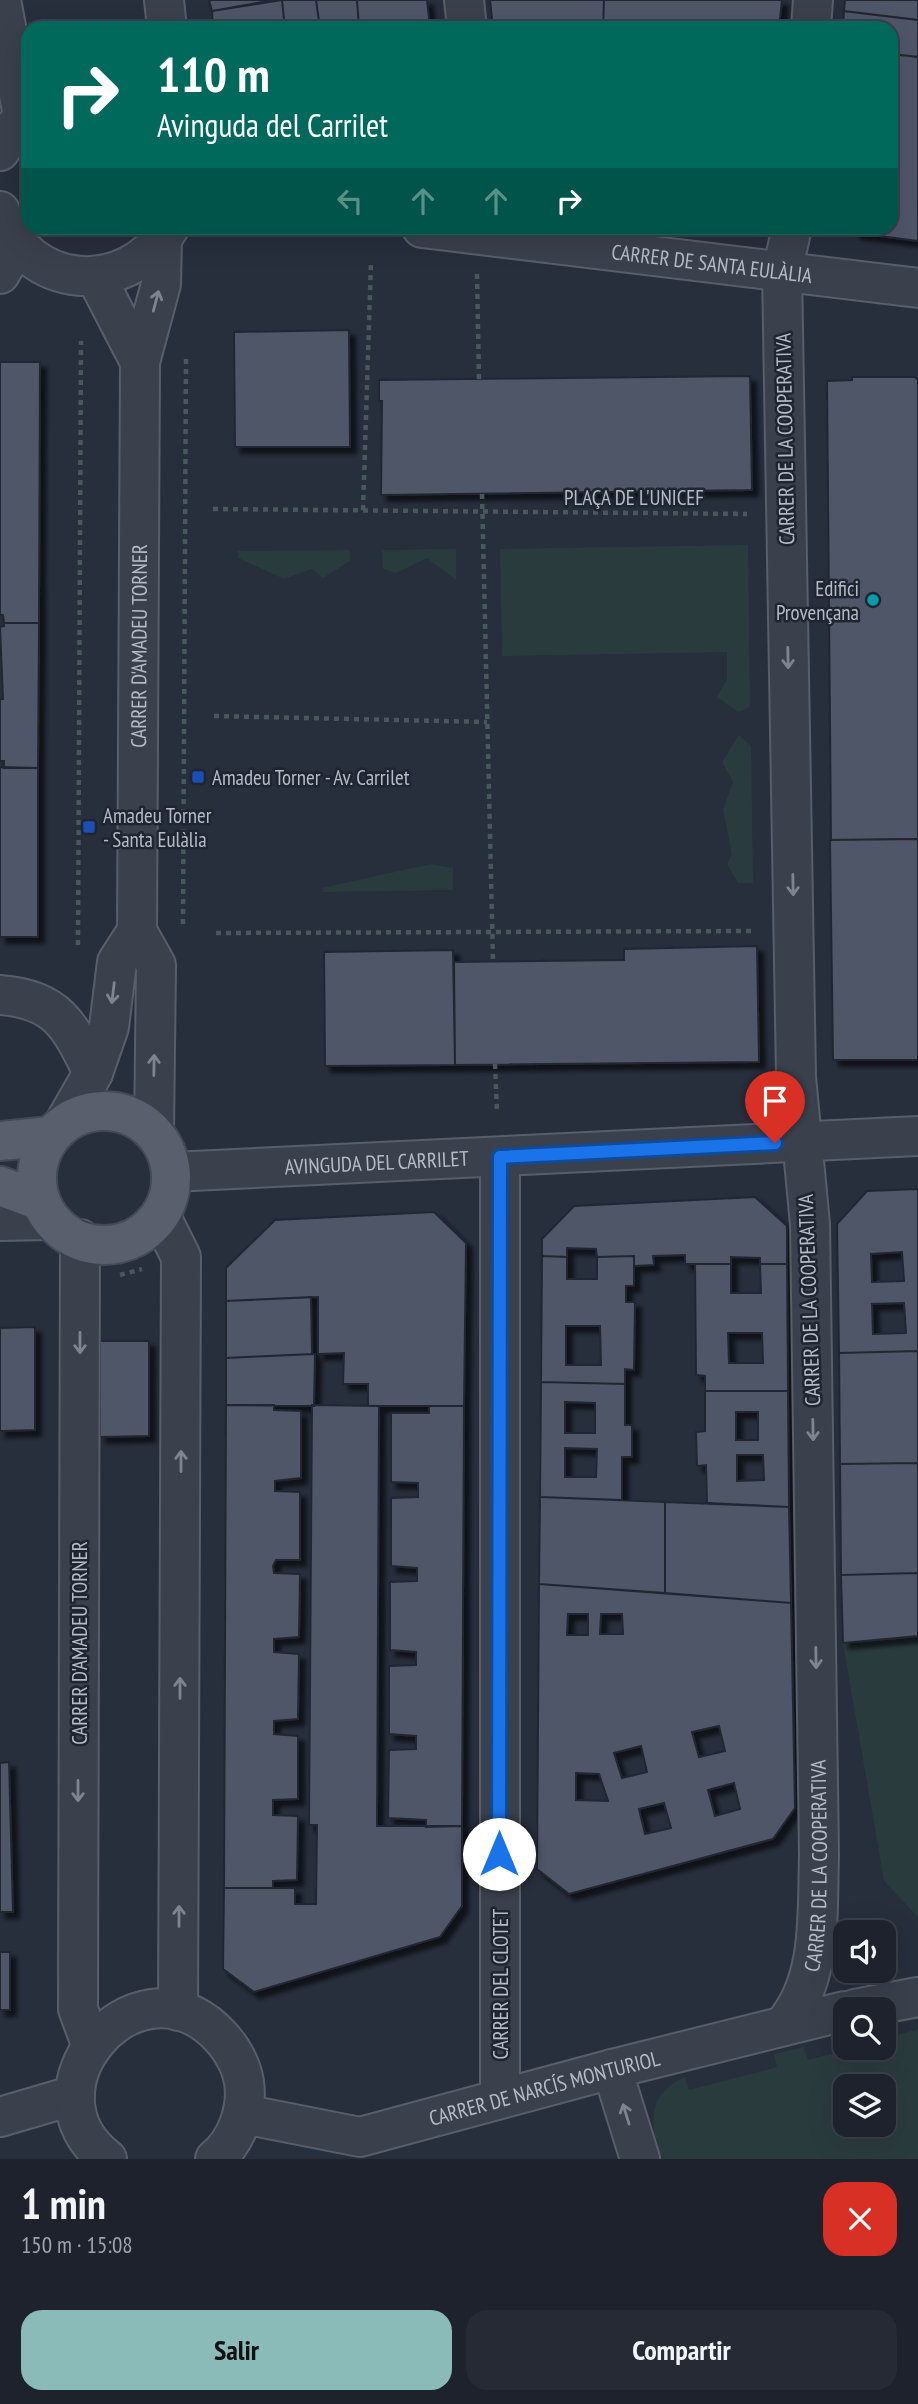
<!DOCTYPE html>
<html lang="es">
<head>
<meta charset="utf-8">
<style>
  body { margin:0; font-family:"PT Sans Narrow",sans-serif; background:#252a35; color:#f1f3f6; height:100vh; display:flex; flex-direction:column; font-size:26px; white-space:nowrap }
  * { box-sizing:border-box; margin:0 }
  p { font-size:23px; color:#a0a4aa }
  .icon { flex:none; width:38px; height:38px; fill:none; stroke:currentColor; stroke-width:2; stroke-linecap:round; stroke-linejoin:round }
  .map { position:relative; height:2159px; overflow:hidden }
  .panel { display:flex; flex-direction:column; background:#1d222d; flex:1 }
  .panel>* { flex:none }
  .guide { position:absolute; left:21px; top:21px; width:877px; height:214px; border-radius:21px; box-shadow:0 7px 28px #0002,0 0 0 2px #3b3f49; background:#00695c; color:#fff; overflow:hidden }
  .controls { position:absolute; left:833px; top:1920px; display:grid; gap:14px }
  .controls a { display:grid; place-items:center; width:63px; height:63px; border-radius:14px; background:#1d222d; box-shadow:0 7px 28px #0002,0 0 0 2px #3b3f49; font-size:35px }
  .pin { position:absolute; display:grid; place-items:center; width:60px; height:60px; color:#fff; margin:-72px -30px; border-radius:50% 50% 50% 0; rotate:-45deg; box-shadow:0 0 7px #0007 }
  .pin .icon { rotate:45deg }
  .me { position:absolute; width:77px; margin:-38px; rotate:0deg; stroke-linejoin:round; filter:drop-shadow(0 0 5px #0008) }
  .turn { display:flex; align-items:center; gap:24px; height:147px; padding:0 21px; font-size:32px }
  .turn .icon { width:91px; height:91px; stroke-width:2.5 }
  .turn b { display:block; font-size:49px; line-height:60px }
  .lanes { display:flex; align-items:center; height:66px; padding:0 21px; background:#0003; justify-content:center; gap:35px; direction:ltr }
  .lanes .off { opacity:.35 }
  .round { display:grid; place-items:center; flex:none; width:74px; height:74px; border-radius:21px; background:#252a35 }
  .headline { display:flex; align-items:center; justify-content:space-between; height:119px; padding:0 21px }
  h1 { font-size:42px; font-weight:700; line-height:52px }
  .button { display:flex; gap:14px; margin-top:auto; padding:14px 21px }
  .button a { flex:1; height:80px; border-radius:21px; background:#8bbbb9; color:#111; font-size:28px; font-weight:700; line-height:80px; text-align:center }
  .button a+a { background:#252a35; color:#f1f3f6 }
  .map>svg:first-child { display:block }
  .green { fill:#2a3b3e; fill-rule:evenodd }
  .building { fill:#505767; stroke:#212733; stroke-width:2; fill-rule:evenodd; filter:url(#shadow) }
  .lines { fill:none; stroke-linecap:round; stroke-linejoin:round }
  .minor-casing { stroke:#585e6a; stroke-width:42 }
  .major-casing { stroke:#434955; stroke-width:42 }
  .path { stroke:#49585c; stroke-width:4.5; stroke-dasharray:5 5; stroke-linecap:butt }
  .minor { stroke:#3a404c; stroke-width:38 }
  .major { stroke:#595f6c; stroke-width:38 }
  .oneway { stroke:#7e8490 }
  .route-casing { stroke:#114b97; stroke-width:18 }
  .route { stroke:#1a73e8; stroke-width:12 }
  .culture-dot { fill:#0f9aa8; stroke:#1f2531; stroke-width:2.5 }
  .transit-dot { fill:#1a4fb4; stroke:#1f2531; stroke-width:2.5 }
  .labels { text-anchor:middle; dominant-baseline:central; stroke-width:5; stroke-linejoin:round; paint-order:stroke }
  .street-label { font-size:21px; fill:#b6bbc7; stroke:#1f2531 }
  .poi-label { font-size:21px; fill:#b6bbc7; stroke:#1f2531; text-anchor:start }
</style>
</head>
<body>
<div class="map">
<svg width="918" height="2159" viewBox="0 0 918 2159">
  <defs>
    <filter id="shadow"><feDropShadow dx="6" dy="6" stdDeviation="2" flood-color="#0009"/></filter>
  </defs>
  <rect width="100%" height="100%" fill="#272e3c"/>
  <path class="green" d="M748,545L750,707L738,712L717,697L727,679V652L502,656L500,549Z
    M456,549V580L427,558L396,573L383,569L382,550Z
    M350,550V561L323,578L312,569L284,579L238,558V551Z
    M739,735L751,746L753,883H738L727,864L732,854L723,810L733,782L722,762Z
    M431,864L453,868V890L323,892L322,888Z
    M918,1636V1917L884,1881L843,1643Z
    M918,2029V2159H660C649,2125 647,2093 685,2077L689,2090L777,2067L774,2054L804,2047L808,2060L853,2048H884V2039ZM845,2086H884V2124H845Z"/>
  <path class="building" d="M209,0H274L212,11Z
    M282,0H316L320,28H285Z
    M282,0L285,28H213L212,11Z
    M316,0H357L359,28H320Z
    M357,0H427L430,28H359Z
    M490,0H604L603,28H493Z
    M604,0H782L779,28H603Z
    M845,0H918V20L844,11Z
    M844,11L918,20V57L891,54V28H843Z
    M891,54L918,57V241L856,233L852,228H891Z
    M349,330L350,447H235L234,332Z
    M0,362H40L39,623H4L3,615H0Z
    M750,376L752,490L381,495L382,401H379V380Z
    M852,377H915L918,380V839L831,840L827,381L852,380Z
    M4,623H39L38,768H4V761H0V699H3L0,627L4,626Z
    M0,767L38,768V937H0Z
    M899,839H918V1060H833L830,840Z
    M757,946L759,1062L455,1065L454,962L624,960V949Z
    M453,950L455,1065L325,1066L324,952Z
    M918,1189V1351L839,1353L837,1224L867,1191ZM902,1252L904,1281L872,1282L871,1254ZM904,1303L906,1333L873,1334L872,1304Z
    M755,1197L787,1226V1264H760V1258L731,1257V1264H685V1255L653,1256L654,1265L634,1266V1256L597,1257L596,1249L567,1248V1257L542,1256V1239L574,1206Z
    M434,1212L466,1243L464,1406H368V1384H343L344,1353L318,1354V1297L226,1301V1268L275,1220Z
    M542,1256L567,1257V1279H597V1257L634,1256V1286H626V1302H635L634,1370L625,1369V1384L541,1382ZM566,1326H600L601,1365H566Z
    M695,1264H731V1293H761L760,1264H787L788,1391H705V1376L696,1375ZM728,1333H762L763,1363H729Z
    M311,1297L312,1354L226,1358V1301Z
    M35,1327V1430L0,1431V1328Z
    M100,1341H149V1436L100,1437Z
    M918,1351V1463L840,1464L839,1353Z
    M315,1354L314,1406L226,1405V1358Z
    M541,1382L625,1384V1425H632V1457H622V1500L540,1497ZM565,1402L595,1403V1433H565ZM565,1448L597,1449L596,1477H565Z
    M705,1391H788L789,1507L707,1503L706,1465L697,1466L696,1432L705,1431ZM736,1412H758V1440H736ZM737,1455H763L764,1480L737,1481Z
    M226,1405H274V1410L301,1411V1478L275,1481V1491L300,1492V1560H276L273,1566L274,1573L300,1574L299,1637L274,1639V1652L299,1654L298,1719L274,1721V1734L298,1736V1799L273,1800V1815L298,1816L297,1880L273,1881V1888H224Z
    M312,1405L379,1406L377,1826H462V1906L440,1937L254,1992L223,1969L224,1888H295V1904H316L317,1825H309Z
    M429,1406H464L462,1826L426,1827V1820L388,1818L389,1750L416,1749V1736L389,1734V1666L416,1665V1652L390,1650V1582L417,1581V1568L391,1566V1498L418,1497V1483L391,1482V1413H429Z
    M918,1463V1573L841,1575L840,1464Z
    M540,1497L665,1502V1593L539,1584Z
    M665,1502L789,1507L791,1603L665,1593Z
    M918,1573V1636L843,1643L841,1575Z
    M539,1584L791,1603L795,1808L773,1839L569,1894L537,1869ZM568,1614H588V1635H567ZM601,1614H622L623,1634H600ZM719,1726L725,1751L699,1757L692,1732ZM641,1746L647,1772L622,1778L614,1753ZM576,1773L599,1774L608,1801L576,1800ZM734,1783L740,1809L715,1816L708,1790ZM664,1803L671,1828L645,1834L639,1809Z
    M9,1762L13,1912H0V1763Z
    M0,1952H10V2010H0Z"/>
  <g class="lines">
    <defs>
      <g id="minor">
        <path d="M1,0L23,116"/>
        <path d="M164,0L167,28"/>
        <path d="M464,0L467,28"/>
        <path d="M811,28L813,0"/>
        <path d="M0,151L11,131L28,113"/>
        <path d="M0,211C26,291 127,298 169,228"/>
        <path id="s1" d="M422,228L918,288"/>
        <path d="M0,274L17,244"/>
        <path d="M96,277L140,362"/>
        <path d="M0,995C57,999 70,1025 93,1073"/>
        <path d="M65,1122L93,1073L109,1027L117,962L137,931"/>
        <path id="s2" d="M154,1133L156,965L137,931L140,362L161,284L162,239"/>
        <path d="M500,1157V2098"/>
        <path id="s3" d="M171,1172L918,1136"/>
        <path d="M161,1217L181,1257L178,2011"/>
        <path d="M0,1221L50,1220"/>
        <path d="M80,1239L78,2009L91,2044"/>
        <path d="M855,2009L918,1997"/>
        <path id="s4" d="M783,2026C823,1980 817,1914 819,1855L810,1224L796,1077L782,271L792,228"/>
        <path d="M612,2069L640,2159"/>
        <path id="s5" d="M243,2114L360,2137L612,2069L845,2011"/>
        <path d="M0,2117L75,2095"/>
        <path d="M107,2159C18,2091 133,1954 215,2031C229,2044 241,2063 244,2082C248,2109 237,2141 215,2159"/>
      </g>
      <path id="major" d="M37 1178a67 67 0 1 1 134 0a67 67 0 1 1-134 0Z
        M0,1141L50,1136
        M0,1186L40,1201"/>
    </defs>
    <use href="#minor" class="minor-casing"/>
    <use href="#major" class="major-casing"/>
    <path class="path" d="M477,274L479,380
      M482,494L493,961
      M213,509L747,514
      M363,510L371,262
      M214,716L487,722
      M183,924L186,359
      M216,933L754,931
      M78,945L81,341
      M495,1064L497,1113
      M120,1275L142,1269"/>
    <use href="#minor" class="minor"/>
    <use href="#major" class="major"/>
  </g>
  <defs><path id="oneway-shaft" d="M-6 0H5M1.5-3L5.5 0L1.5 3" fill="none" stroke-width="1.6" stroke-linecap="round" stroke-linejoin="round" transform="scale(1.75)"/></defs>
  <g class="oneway">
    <use href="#oneway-shaft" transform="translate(156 301) rotate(-75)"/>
    <use href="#oneway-shaft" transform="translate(788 658) rotate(89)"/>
    <use href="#oneway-shaft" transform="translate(793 885) rotate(89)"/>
    <use href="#oneway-shaft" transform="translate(113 993) rotate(97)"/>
    <use href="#oneway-shaft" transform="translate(154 1065) rotate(-89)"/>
    <use href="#oneway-shaft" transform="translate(80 1343) rotate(90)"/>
    <use href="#oneway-shaft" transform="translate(813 1430) rotate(89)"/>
    <use href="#oneway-shaft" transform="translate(181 1461) rotate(-90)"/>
    <use href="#oneway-shaft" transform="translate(816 1658) rotate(89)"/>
    <use href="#oneway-shaft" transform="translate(180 1688) rotate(-90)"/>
    <use href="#oneway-shaft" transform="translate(78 1791) rotate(90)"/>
    <use href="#oneway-shaft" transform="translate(179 1916) rotate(-90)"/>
    <use href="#oneway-shaft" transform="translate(626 2114) rotate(-107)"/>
  </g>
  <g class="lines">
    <defs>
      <path id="route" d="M499,1854L500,1157L775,1143"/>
    </defs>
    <use href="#route" class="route-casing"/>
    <use href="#route" class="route"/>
  </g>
  <circle class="culture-dot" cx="873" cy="600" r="7"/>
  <g class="transit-dot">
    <rect x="191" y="770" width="14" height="14" rx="3.5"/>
    <rect x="82" y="820" width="14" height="14" rx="3.5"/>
  </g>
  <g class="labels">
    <g class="street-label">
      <text stroke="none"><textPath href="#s1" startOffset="292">CARRER DE SANTA EULÀLIA</textPath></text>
      <text transform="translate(785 439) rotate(-91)">CARRER DE LA COOPERATIVA</text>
      <text x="634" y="497">PLAÇA DE L'UNICEF</text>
      <text stroke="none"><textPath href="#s2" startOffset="492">CARRER D'AMADEU TORNER</textPath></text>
      <text stroke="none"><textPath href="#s3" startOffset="206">AVINGUDA DEL CARRILET</textPath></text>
      <text transform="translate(809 1300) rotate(-92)">CARRER DE LA COOPERATIVA</text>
      <text transform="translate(79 1643) rotate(-90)">CARRER D'AMADEU TORNER</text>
      <text stroke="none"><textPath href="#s4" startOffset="168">CARRER DE LA COOPERATIVA</textPath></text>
      <text transform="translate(500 1984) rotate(-90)">CARRER DEL CLOTET</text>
      <text stroke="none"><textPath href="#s5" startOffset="310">CARRER DE NARCÍS MONTURIOL</textPath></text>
    </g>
    <g class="poi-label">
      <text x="859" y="588" text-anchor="end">Edifici<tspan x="859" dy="24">Provençana</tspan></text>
      <text x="212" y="777">Amadeu Torner - Av. Carrilet</text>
      <text x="103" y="815">Amadeu Torner<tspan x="103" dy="24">- Santa Eulàlia</tspan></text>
    </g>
  </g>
</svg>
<div class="controls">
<a><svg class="icon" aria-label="sound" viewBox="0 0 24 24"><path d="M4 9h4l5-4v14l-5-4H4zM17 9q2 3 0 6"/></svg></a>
<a><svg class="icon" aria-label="search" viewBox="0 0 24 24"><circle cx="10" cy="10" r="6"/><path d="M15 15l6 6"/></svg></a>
<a><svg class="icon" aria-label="layers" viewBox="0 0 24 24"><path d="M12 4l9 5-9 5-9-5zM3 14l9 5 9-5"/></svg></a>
</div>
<div class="pin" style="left:775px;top:1143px;background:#d93025"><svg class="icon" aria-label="arrive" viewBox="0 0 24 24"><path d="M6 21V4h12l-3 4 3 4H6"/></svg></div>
<svg class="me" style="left:499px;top:1854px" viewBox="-20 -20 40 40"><circle r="19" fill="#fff"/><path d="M0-13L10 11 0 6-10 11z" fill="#1a73e8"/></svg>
<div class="guide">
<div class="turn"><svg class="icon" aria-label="right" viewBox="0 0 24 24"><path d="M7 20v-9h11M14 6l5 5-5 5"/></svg><div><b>110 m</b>Avinguda del Carrilet</div></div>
<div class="lanes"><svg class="icon off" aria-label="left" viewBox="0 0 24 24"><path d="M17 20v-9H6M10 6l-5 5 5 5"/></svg><svg class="icon off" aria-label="ahead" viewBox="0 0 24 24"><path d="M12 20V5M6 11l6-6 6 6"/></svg><svg class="icon off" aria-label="ahead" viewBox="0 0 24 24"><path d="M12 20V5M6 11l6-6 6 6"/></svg><svg class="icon" aria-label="right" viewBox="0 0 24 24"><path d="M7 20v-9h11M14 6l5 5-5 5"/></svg></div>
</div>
</div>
<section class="panel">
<div class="headline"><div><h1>1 min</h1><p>150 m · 15:08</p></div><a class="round" style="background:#d93025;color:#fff"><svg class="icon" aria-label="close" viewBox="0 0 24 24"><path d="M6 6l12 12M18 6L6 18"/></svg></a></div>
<div class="button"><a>Salir</a><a>Compartir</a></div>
</section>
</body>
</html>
